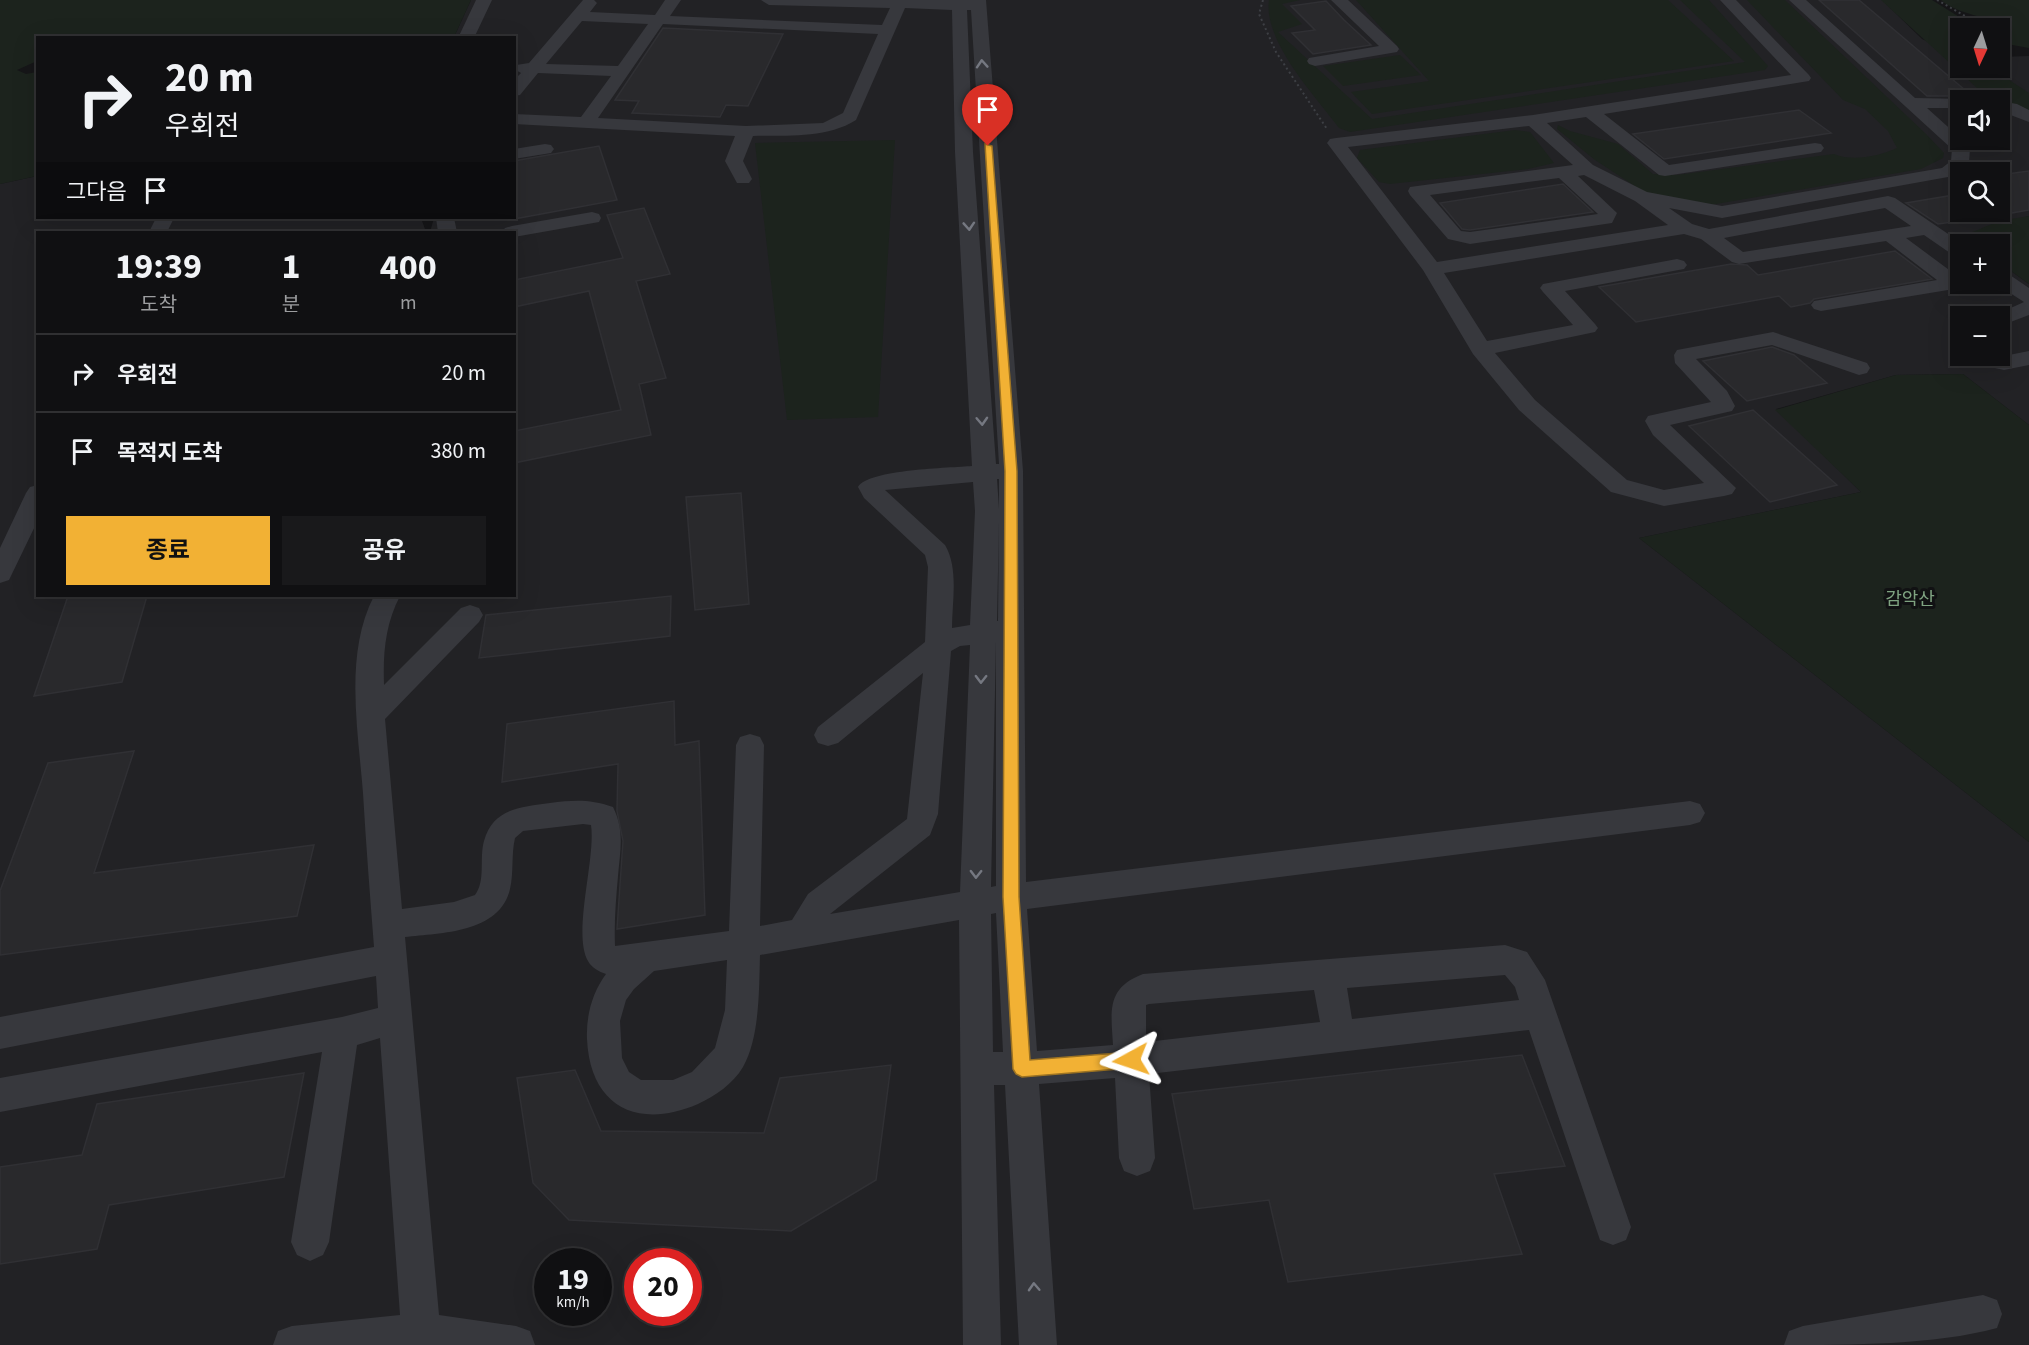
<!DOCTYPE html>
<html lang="ko">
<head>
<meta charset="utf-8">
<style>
  body { margin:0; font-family:"Source Sans 3","Noto Sans KR",sans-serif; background:#19191b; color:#f1f3f6; height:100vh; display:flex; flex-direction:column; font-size:22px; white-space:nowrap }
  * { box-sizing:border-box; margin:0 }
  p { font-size:20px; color:#9c9d9f }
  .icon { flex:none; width:33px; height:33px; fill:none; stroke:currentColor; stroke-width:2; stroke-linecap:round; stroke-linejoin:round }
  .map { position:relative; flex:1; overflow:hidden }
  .drawer { position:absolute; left:36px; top:231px; width:480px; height:366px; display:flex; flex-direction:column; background:#101012; border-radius:0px; box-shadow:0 6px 24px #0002,0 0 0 2px #303032 }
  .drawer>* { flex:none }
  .guide { position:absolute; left:36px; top:36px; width:480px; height:183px; border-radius:0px; box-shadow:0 6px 24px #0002,0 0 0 2px #303032; background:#101012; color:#f1f3f6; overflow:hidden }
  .needle { width:39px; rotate:184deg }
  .fabs { position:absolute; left:1950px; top:18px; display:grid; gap:12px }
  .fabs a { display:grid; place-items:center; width:60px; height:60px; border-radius:0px; background:#101012; box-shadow:0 6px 24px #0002,0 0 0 2px #303032; font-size:30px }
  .speed { position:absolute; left:534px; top:1248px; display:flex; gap:12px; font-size:30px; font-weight:700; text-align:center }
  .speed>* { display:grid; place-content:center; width:78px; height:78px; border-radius:50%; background:#101012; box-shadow:0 6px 24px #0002,0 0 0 2px #303032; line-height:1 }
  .speed small { font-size:15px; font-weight:400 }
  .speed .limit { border:9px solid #d22; background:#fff; color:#111 }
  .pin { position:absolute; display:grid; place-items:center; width:51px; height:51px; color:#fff; margin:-62px -26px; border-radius:50% 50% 50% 0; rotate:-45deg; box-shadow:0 0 6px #0007 }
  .pin .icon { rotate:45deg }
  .me { position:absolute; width:66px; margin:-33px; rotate:265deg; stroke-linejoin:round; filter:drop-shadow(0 0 4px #0008) }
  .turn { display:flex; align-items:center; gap:21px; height:126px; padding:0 30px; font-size:27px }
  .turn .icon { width:78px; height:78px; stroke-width:2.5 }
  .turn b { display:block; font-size:42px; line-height:51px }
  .then { display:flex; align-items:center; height:57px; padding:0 30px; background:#0003; gap:12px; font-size:22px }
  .eta { display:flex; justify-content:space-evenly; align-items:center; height:102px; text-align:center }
  .eta b { font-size:36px; font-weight:700; line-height:42px }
  .cta { display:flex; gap:12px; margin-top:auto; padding:12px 30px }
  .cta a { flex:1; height:69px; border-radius:0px; background:#f2b134; color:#111; font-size:24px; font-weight:700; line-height:69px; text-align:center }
  .cta a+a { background:#19191b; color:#f1f3f6 }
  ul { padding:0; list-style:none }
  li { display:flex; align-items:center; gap:18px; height:78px; padding:0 30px; border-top:2px solid #303032 }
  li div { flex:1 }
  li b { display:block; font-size:22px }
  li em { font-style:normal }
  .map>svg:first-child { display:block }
  .built { fill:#222225; fill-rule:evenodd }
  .green { fill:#1c231d }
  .building { fill:#29292c; stroke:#303034; stroke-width:1.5 }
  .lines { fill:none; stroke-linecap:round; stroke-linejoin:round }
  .path { stroke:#3d3f44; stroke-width:2; stroke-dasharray:2 3; stroke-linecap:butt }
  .minor { fill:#37383d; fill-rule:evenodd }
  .oneway { stroke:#757881 }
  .route { fill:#f2b134; stroke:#9d7322; stroke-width:1.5 }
  .labels { text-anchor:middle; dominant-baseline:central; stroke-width:6; stroke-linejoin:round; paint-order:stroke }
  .park-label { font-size:18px; fill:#7fa381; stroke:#111113 }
</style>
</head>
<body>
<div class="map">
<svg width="2029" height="1345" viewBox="0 0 2029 1345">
  <rect width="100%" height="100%" fill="#161618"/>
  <path class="built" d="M471,0H1882L1922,39L1947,50L1960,68H2000V57L2029,56V216L1963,237L1974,244H1960V284H2000V263L2029,284V425L1963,374L1896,375L1776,409L1861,492L1639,538L2029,842V1345H0V184L37,176L38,218H421L426,232H38V596H514V232H430L434,218H514V38L454,37ZM1960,100H2000V140H1960ZM1960,172H2000V212H1960ZM1960,316H2000V356H1960ZM548,1262H598V1312H548ZM638,1262H688V1312H638Z"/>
  <path class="green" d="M0,0H471L454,37L38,38L37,61L17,70L26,74L37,72V176L0,184Z
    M1269,0H1300L1282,4L1302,24L1278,32L1372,119L1745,62L1680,0H1709L1768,66L1765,70L1350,132L1339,128C1315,96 1263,41 1269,0Z
    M1356,0H1668L1734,61L1372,114L1351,92L1429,81Z
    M1747,0H1785L1926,134L1944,153L1943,158L1921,169L1710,205L1647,194L1595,160L1557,129L1558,125L1570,131L1618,144L1653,174L1677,175L1834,154C1853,162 1879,156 1897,148L1888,131L1865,109L1843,100Z
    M1881,0H1932L1977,28H1960V68H1991L2029,93V112L2008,102L1989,99Z
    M1941,0H2029V48L2007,44L2002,38L2006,35V27C1986,15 1958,15 1941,0Z
    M1400,55L1421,75L1343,86L1323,66Z
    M1515,130L1530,132L1554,163L1528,169L1390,184L1379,182L1357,158L1360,150Z
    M895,140L878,417L787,420L755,143Z
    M2029,216V284L2000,263V244H1974L1963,236L1999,221Z
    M1963,374L2029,425V842L1639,538L1861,492L1775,410L1896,375Z"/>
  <path class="building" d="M1819,0H1859L1972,96H1927Z
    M1326,1L1344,20L1371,45L1313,54L1292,33L1315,30L1291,6Z
    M663,28L783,34L748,106L726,105L720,117L632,113L639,101L615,100Z
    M1799,110L1831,133L1664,159L1633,134Z
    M599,146L617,200L514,219V161Z
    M2029,171V210L2000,215V175Z
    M1563,184L1593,212L1470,230L1462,229L1440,203Z
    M1960,194V221L1938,224L1906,203Z
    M644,208L670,274L636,281L666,378L639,384L651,435L514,463V431L621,410L589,291L514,307V280L623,258L607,215Z
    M1895,251L1932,279L1814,299L1810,303L1791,307L1779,296L1636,322L1599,287L1731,264L1747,265L1758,275Z
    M1772,347L1794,355L1827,383L1747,401L1703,361Z
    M1753,410L1837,485L1770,502L1689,426Z
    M741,493L749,604L695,610L686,497Z
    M68,596H147L122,682L34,696Z
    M671,596L670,636L479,658L486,615Z
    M674,701L675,745L699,741L705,915L617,929L623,841L617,811L618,764L502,782L507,724Z
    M134,751L94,873L314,845L297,916L0,955V891L48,763Z
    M1522,1055L1565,1166L1494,1174L1522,1254L1288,1282L1269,1200L1194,1209L1172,1094Z
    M891,1065L876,1180L791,1231L569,1220L533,1183L517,1078L575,1070L601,1131L764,1133L780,1078Z
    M304,1073L284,1177L109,1205L97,1249L0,1264V1167L82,1155L97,1104Z"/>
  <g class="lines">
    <path class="path" d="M1263,0L1259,14L1276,52L1327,129
      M1937,0L1986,28"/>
    <path class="minor" d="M476,0H492L474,38H458Z
      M583,0H594L597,3L590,12L655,15L665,0H681L670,16L882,25L890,8L769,5L761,0H986L1023,471L1026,882L1690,801L1700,804L1705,813L1700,822L1690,825L1027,909L1037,1051L1113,1045C1111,1011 1106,988 1143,974L1505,945L1527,952L1545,980L1631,1227L1626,1240L1613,1245L1600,1240L1529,1030L1149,1074L1155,1158L1150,1171L1137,1176L1124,1171L1119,1158L1115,1078L1039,1084L1057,1345H1019L1005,1085H994L1001,1345H963L959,920L760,955C759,988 760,1037 743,1067C733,1084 715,1096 698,1104C638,1130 590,1107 587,1039C586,1016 592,993 606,974C599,972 591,967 588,961C572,934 596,858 591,825L583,824L523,831L515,838C511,855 514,872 510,889C500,933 441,933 405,937L439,1315L516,1326L530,1331L535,1345H273L278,1331L292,1326L400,1315L380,1038L357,1045L329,1242L323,1255L310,1261L297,1255L291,1242L322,1052L0,1112V1078L342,1017L378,1008L376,976L0,1049V1017L374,947C370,896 366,844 363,793C358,729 344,654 374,596H400C385,625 383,653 384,685L461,608L470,605L479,608L483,615L479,622L385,719L402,909L454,902L475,895C486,881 479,858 484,841C493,808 521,807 550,803C574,800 590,799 613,807C625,831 620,851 618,876C616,899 614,922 615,946L729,931L736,745L740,737L750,734L760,737L764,745L760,926L792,920L808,894L907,819L923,673L838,743L828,746L818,743L814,735L818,727L925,642L928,567L925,555L864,498L858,487C869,469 950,468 972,466L955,152L952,10L905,8L856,120C826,139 787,135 753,136L743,161L752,179L749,183H737L725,161L735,136L514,124V114L581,117L611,76L538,73L520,95L514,96V80L521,73L514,69L516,65L529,63ZM967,10H971L999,464H996L973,152ZM582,21L648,24L618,66L546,64ZM663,24L878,34L843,113L823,123L746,126L598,118ZM997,479H999V509ZM973,482L975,511L970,625L952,628C952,601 959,569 945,545L885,490ZM999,521L998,621H997ZM996,641V886L991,887ZM970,645L960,892L830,914L930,835L938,814L951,651L960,646ZM996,913L1003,1052H993L991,914ZM727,960L725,1010L715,1048L692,1072L673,1080H641L629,1072L622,1058L620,1021L626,1000L634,989L654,971ZM1505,975L1515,987L1519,1000L1352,1019L1347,988ZM1314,990L1320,1022L1146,1042V1005L1149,1004Z
      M1331,0H1348L1397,46L1399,49L1397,52L1315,66L1309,64L1307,61L1309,58L1379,46Z
      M1720,0H1736L1809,75L1811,78L1809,81L1604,114L1669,165L1815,143L1821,144L1824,148L1821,152L1665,176L1659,175L1586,117L1547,123L1593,165L1647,192L1722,206L1942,168L1951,161L1952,149L1789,0H1806L1915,98L1966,99L1960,100V108H1927L1967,144L1970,148L1969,163L1954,176L1948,177L1722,218L1669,208L1692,224L1709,229L1888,196L1895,198L1963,244H1960V257L1953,255L1924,235L1906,238L1960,278V284H1964L1961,287L1954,289L1821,311L1814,309L1811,305L1814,301L1937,280L1886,241L1739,264L1732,262L1701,239L1684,234L1444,273L1487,341L1573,325L1543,292L1540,288L1543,284L1677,259L1684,261L1687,265L1684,269L1565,291L1595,324L1598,328L1595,332L1495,353L1535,400L1627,480L1664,490L1704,483L1653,435L1645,421L1648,416L1711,402L1675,363L1674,355L1677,350L1773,332L1867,363L1870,368L1867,373L1859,375L1772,345L1696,359L1727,391L1735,406L1732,411L1670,425L1736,488L1732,494L1724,496L1664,506L1611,492L1519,410L1473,354L1423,270L1327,143L1330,139L1336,138L1533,115L1791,75ZM1529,126L1573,165L1410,187L1408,191L1410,195L1448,239L1470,244L1612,223L1617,213L1578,176L1584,175L1635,201L1668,225L1437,262L1348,147ZM1559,178L1598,214L1470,232L1461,231L1430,195ZM1885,208L1911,226L1743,252L1724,238Z
      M2000,101L2017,104L2029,110V122L2000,111Z
      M545,144L551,145L554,149L551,153L514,159V149Z
      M592,212L599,214L601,218L599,222L514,237V232H502L505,228L512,226Z
      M156,218H174L167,232H149Z
      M436,218H454L457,232H438Z
      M2000,271L2007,273L2029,288V315L2000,326V316H1993L2024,302L1996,284H2000Z
      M2029,351V365L2004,370L1963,361L1960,356H2004Z
      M38,485V520L9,580L0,583V548L26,493L30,487Z
      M1983,1295L1997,1300L2002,1314L1997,1328C1935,1345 1849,1345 1784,1345L1789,1331L1803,1326Z"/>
  </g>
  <defs><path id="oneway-chevron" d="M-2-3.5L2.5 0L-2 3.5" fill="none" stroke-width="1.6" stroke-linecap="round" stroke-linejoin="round" transform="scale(1.5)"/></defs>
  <g class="oneway">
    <use href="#oneway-chevron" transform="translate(982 64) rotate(-94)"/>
    <use href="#oneway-chevron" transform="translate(969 226) rotate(86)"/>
    <use href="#oneway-chevron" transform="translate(982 421) rotate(87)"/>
    <use href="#oneway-chevron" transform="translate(981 679) rotate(91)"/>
    <use href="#oneway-chevron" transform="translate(976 874) rotate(91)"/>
    <use href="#oneway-chevron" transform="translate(1034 1287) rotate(-93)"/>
  </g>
  <path class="route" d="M985,144L992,146L1017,471L1019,897L1030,1060L1131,1052L1137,1054L1140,1060L1137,1066L1131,1068L1022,1077L1016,1074L1013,1069L1003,897L1005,471Z"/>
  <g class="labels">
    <g class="park-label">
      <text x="1910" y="599">감악산</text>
    </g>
  </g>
</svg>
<div class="fabs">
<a><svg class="needle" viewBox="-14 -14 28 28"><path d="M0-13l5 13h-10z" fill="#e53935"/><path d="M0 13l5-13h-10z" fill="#9c9d9f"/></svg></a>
<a><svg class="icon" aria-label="sound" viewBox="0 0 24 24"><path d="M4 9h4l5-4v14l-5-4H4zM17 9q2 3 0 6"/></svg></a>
<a><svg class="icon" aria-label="search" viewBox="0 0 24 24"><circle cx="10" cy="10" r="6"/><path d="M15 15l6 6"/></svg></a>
<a>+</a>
<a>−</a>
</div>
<div class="speed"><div>19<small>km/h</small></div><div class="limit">20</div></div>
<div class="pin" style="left:988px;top:146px;background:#d93025"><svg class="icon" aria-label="arrive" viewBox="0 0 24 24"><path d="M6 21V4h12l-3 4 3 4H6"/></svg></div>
<svg class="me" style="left:1131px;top:1060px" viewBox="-20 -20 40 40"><path d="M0-17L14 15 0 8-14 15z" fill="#f2b134" stroke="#fff" stroke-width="4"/></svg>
<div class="guide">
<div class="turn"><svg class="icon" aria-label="right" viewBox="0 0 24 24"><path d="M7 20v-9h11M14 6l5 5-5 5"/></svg><div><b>20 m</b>우회전</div></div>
<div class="then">그다음<svg class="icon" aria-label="arrive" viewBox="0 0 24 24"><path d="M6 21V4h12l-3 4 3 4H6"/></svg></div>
</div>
<section class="drawer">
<div class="eta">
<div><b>19:39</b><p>도착</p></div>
<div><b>1</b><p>분</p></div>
<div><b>400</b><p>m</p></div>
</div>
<ul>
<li><svg class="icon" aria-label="right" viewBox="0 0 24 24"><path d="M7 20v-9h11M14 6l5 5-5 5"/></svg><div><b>우회전</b></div><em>20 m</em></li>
<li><svg class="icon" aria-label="arrive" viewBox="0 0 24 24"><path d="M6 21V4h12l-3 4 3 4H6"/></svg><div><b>목적지 도착</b></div><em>380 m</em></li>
</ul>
<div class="cta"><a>종료</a><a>공유</a></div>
</section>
</div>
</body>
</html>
